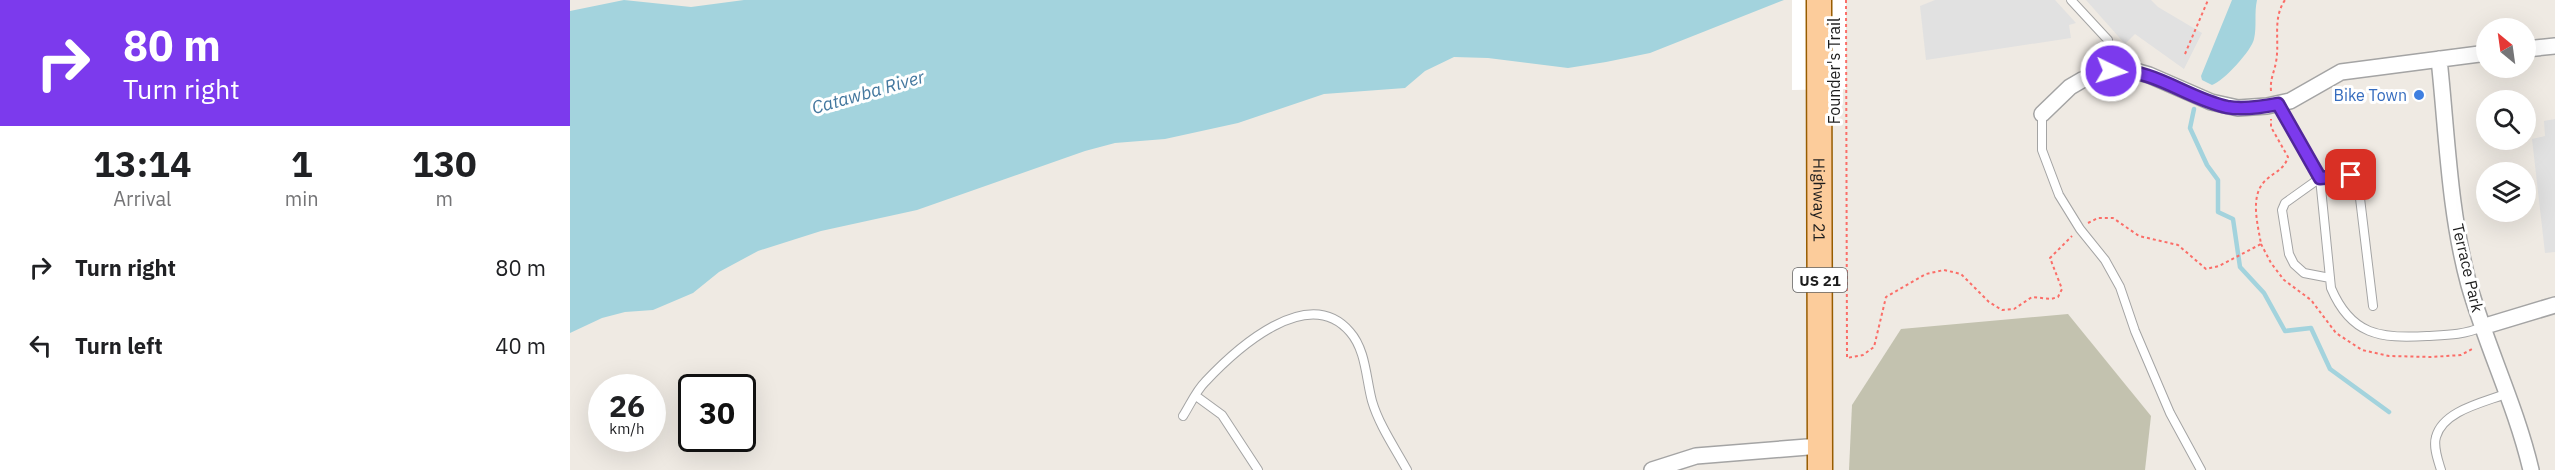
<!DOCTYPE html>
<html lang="en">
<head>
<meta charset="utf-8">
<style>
  body { margin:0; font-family:"IBM Plex Sans",sans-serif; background:#f2f2f2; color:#202124; height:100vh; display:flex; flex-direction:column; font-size:22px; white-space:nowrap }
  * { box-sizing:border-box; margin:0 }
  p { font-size:20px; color:#757577 }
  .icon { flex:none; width:33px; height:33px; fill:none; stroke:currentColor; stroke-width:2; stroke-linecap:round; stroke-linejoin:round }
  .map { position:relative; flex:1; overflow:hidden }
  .drawer { display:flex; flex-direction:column; background:#fff; width:570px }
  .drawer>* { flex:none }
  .top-card { background:#7c3aed; color:#fff; overflow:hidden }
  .needle { width:39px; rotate:331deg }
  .tools { position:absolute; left:1906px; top:18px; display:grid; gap:12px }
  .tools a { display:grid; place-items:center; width:60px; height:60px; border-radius:50%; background:#fff; box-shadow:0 6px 24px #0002; font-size:30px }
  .speed { position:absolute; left:18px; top:374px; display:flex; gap:12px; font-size:30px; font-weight:700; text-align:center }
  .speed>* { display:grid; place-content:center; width:78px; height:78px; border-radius:50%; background:#fff; box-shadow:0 6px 24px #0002; line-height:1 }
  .speed small { font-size:15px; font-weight:400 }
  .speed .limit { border:3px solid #111; border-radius:9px; background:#fff; color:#111 }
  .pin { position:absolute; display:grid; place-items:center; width:51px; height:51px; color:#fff; margin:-26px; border-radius:12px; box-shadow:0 3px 9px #0006 }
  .me { position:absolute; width:66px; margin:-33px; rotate:94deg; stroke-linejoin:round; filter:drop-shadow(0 0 4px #0008) }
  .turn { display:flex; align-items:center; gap:21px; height:126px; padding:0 24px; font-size:27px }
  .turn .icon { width:78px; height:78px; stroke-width:2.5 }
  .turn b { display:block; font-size:42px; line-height:51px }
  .eta { display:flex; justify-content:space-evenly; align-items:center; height:102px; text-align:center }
  .eta b { font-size:36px; font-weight:700; line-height:42px }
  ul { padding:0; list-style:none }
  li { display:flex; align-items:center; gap:18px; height:78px; padding:0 24px }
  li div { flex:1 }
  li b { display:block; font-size:22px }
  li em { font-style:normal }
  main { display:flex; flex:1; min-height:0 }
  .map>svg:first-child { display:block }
  .construction { fill:#c3c2af }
  .parking { fill:#e1e1e1 }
  .water { fill:#a3d3dd }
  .pier { fill:#fff }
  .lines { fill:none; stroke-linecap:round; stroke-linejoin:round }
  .stream { stroke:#a3d3dd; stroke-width:4.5 }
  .service-casing { stroke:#a4a4a4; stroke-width:10 }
  .minor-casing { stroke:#a4a4a4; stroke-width:18 }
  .primary-casing { stroke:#975c00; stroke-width:27 }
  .path { stroke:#fb6e68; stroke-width:2; stroke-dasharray:3 3; stroke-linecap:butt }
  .service { stroke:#fff; stroke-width:8 }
  .minor { stroke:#fff; stroke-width:15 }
  .primary { stroke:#fccc9b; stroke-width:24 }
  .route-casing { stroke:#51269a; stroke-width:15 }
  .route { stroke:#7c3aed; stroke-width:10 }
  .shop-dot { fill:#3f7fe0; stroke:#fff; stroke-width:2 }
  .labels { text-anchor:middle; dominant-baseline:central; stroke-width:6; stroke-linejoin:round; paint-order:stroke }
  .shield { fill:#fff; stroke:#616161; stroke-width:1.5 }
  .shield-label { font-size:15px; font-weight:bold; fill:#1d1d1d }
  .street-label { font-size:16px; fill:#1d1d1d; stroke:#fff }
  .shop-label { font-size:16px; fill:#366cbe; stroke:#fff; text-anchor:end }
  .water-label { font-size:18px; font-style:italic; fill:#43779e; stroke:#fff }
</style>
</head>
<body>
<main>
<section class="drawer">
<div class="top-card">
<div class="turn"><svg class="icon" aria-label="right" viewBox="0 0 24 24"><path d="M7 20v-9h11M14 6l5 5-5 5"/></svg><div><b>80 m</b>Turn right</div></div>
</div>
<div class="eta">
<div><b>13:14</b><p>Arrival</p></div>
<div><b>1</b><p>min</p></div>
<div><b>130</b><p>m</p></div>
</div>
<ul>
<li><svg class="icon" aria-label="right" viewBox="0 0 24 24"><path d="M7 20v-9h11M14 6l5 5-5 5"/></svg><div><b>Turn right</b></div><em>80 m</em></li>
<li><svg class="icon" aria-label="left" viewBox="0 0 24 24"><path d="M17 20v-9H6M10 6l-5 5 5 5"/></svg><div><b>Turn left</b></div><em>40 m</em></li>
</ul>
</section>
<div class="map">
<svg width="1985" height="470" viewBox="0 0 1985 470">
  <rect width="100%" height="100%" fill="#efeae3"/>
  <path class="construction" d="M1498,314L1581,416L1575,470H1279L1282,405L1331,329Z"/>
  <path class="parking" d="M1365,0H1485L1506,23L1499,25L1501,38L1356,60L1350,6Z
    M1516,0H1581L1588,7L1632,33L1614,69L1565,34L1555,44Z
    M1985,119V252L1975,253L1962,139L1975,136L1974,121Z"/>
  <path class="water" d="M54,0L121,7L174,0H1214L1080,53L1036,62L998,68L918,58L884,57L855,71L835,88L754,94L668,123L595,139L545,143L515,151L347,210L251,231L188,251L149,272L123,293L83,310L55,312L32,318L0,333V11Z
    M1662,0H1687C1684,13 1687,26 1684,39C1682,50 1653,82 1642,85L1632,80L1631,76Z"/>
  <path class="pier" d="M1222,0H1276V89L1222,90Z"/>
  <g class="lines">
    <path class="stream" d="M1624,109L1620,128L1637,165L1648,180V212L1663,219L1670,267L1694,293L1715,331L1741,328L1760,369L1819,412"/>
    <defs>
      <path id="service" d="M1501,0L1538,40L1541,71
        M1708,103L1750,178L1761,288C1781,335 1810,339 1857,336C1876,335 1894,335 1912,327
        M1472,114V150L1489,195L1510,229L1535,260L1550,287L1565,331L1600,413L1631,470
        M1760,278L1734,273L1724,264L1719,254L1712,210L1715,203L1750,178L1781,175L1789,190L1803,306
        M626,396L652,415L688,470
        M613,416C620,405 626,391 635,382C666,349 738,283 780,332C796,350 796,379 802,401C809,425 825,448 837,470
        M1871,470C1868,460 1863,447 1866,437C1873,410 1916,402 1938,393"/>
      <path id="minor" d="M1956,49L1985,46
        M1869,59C1877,133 1879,212 1899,285C1917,348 1946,406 1961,470
        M1472,114L1500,87L1512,80L1541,71H1565L1579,75L1641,102L1668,108L1697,106L1720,101L1771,72L1917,53
        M1912,327L1985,305
        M1082,470L1126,456L1250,446"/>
      <g id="primary">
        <path id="s1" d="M1249,0L1250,470"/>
      </g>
    </defs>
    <use href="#service" class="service-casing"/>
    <use href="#minor" class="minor-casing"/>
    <use href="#primary" class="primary-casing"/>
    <path class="path" d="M1276,0L1277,358L1293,355L1304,347L1316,297L1356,274L1374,270L1391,274L1419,302L1432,310L1444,309L1462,297L1481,299L1488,297L1492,289L1480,258L1502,236
      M1615,54L1638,0
      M1701,91C1700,79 1704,73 1706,62C1710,41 1702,19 1715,0
      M1518,223L1528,218H1543L1569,236L1608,245L1636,269L1649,266L1691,244C1688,225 1679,195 1696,180C1704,172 1714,170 1718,157L1701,127V119
      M1691,244L1701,263L1714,280L1741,300L1766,333L1792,350L1819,356L1861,357L1891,355L1904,348"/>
    <use href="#service" class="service"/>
    <use href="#minor" class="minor"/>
    <use href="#primary" class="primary"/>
  </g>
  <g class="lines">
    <defs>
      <path id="route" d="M1541,71C1584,68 1616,98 1657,107C1673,110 1692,107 1708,104L1750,178L1781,175"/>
    </defs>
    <use href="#route" class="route-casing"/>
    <use href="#route" class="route"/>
  </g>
  <circle class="shop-dot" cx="1849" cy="95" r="6"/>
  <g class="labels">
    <rect class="shield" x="1223" y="268" width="54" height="24" rx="4.5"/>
    <g class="shield-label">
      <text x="1250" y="280">US 21</text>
    </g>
    <g class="street-label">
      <text transform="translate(1264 71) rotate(-90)">Founder's Trail</text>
      <text stroke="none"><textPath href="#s1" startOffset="200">Highway 21</textPath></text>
      <text transform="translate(1898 268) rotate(77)">Terrace Park</text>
    </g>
    <g class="shop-label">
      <text x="1837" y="95">Bike Town</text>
    </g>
    <g class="water-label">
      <text transform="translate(298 92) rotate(-16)">Catawba River</text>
    </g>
  </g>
</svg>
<div class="tools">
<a><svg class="needle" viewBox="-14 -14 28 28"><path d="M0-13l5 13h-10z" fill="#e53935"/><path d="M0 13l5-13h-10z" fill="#757577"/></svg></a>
<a><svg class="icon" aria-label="search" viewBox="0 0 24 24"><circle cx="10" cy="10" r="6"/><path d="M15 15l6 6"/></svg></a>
<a><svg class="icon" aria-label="layers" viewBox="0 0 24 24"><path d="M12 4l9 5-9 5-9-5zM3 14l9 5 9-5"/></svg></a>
</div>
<div class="speed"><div>26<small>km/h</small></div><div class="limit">30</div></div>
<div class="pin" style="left:1781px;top:175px;background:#d93025"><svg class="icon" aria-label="arrive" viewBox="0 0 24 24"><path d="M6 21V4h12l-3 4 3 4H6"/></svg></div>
<svg class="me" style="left:1541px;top:71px" viewBox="-20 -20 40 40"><circle r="17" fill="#7c3aed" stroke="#fff" stroke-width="3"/><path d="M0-11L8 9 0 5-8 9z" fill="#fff"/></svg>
</div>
</main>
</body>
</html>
